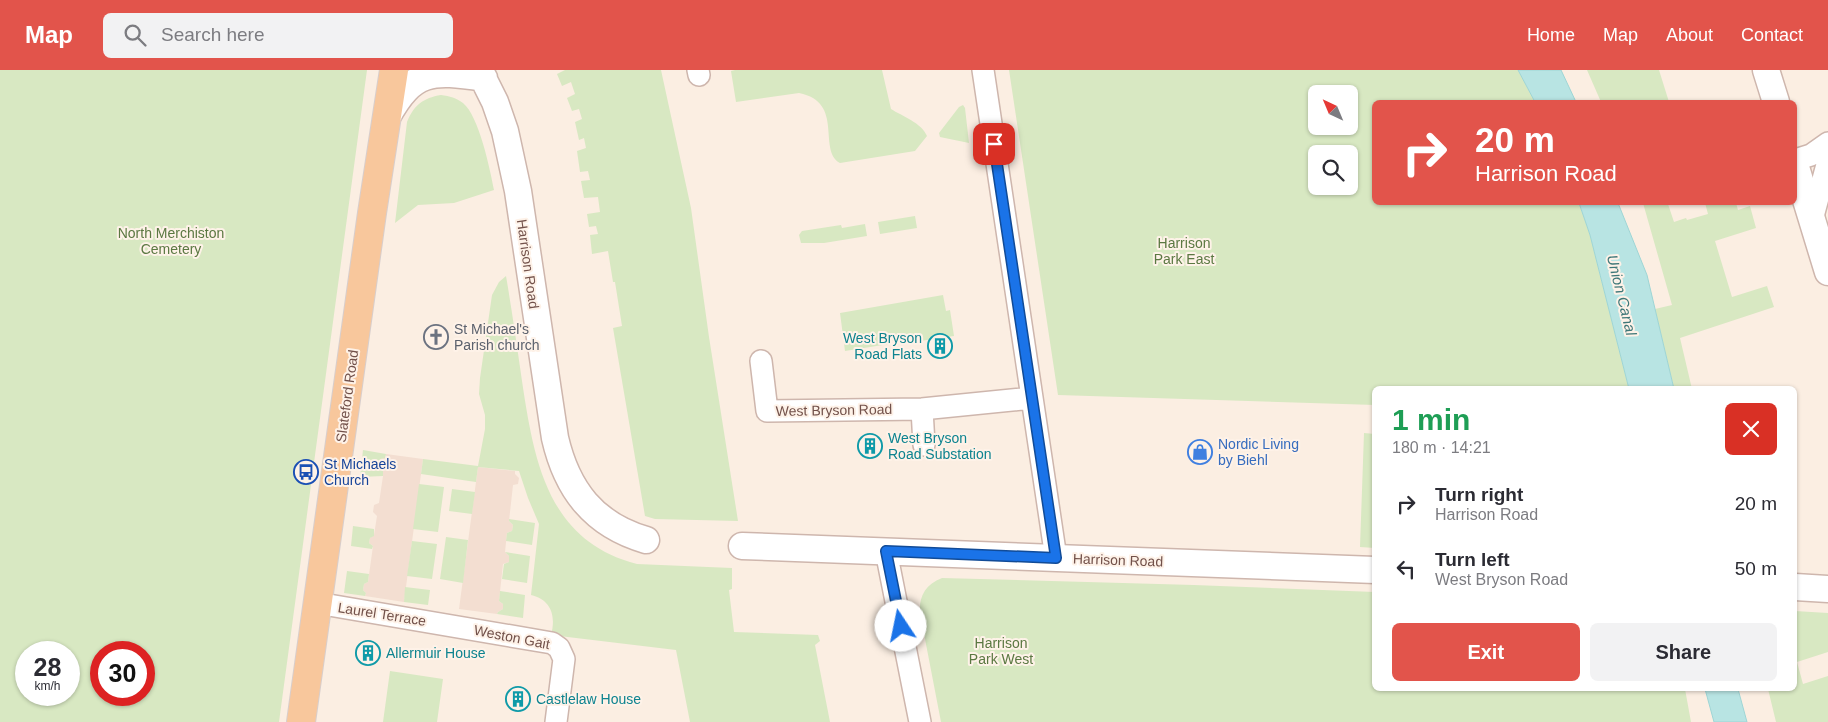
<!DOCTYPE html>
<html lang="en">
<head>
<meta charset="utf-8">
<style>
  body { margin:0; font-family:Helvetica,sans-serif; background:#f2f2f3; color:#2b2b33; height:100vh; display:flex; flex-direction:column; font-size:19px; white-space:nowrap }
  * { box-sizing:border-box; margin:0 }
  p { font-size:16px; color:#7c7c81 }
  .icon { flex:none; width:28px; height:28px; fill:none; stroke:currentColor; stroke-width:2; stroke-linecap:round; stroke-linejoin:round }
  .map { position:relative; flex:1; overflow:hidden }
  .drawer { position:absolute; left:1372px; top:316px; width:425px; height:305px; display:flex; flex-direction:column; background:#fff; border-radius:8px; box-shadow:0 1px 4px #0004 }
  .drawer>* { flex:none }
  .top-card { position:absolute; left:1372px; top:30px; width:425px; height:105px; border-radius:8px; box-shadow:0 1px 4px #0004; background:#e2544b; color:#fff; overflow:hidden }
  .needle { width:32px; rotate:316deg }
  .controls { position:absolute; left:1308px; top:15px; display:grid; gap:10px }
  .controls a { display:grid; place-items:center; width:50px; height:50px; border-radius:8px; background:#fff; box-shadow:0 1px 4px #0004; font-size:25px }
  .speed { position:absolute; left:15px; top:571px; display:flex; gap:10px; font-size:25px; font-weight:700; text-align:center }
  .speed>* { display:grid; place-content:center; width:65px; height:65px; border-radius:50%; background:#fff; box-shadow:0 1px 4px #0004; line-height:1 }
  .speed small { font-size:12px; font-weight:400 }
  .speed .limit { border:8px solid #d22; background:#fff; color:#111 }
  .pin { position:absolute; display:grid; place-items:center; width:42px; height:42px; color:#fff; margin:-21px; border-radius:10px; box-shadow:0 2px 8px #0006 }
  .me { position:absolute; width:55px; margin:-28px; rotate:349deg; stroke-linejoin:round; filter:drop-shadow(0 0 4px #0008) }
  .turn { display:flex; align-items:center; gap:18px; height:105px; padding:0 20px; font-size:22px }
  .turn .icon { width:65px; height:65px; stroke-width:2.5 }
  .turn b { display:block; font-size:35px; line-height:42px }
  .round { display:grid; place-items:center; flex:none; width:52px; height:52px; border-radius:8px; background:#f2f2f3 }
  .summary { display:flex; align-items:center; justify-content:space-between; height:85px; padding:0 20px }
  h1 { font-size:30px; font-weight:800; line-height:38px; color:#1e9e55 }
  .cta { display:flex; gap:10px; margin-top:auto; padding:10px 20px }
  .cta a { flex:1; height:58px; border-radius:8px; background:#e2544b; color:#fff; font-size:20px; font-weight:800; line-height:58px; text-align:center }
  .cta a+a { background:#f2f2f3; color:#2b2b33 }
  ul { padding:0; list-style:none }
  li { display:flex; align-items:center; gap:15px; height:65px; padding:0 20px }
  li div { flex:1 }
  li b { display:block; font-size:19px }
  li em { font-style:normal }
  header { display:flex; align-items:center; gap:30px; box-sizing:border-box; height:70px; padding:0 25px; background:#e2544b; color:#fff }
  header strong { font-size:24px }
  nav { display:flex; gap:28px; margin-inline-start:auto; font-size:18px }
  .search { width:350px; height:45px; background:#f2f2f3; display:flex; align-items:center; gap:12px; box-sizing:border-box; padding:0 18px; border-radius:8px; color:#7c7c81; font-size:19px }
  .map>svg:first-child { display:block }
  .residential { fill:#f3ded1 }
  .green { fill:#d8e8c2; fill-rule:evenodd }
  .water { fill:#b8e4e3; stroke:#9ed5d5 }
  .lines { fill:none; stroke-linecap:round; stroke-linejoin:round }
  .minor-casing { stroke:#ceb6ad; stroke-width:24 }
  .tertiary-casing { stroke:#ceb6ad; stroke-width:29 }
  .primary-casing { stroke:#d8cecc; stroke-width:30 }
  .minor { stroke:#fff; stroke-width:21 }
  .tertiary { stroke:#fff; stroke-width:26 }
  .primary { stroke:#f8c79c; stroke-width:28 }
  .route-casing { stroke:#114b97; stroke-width:12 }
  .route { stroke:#1a73e8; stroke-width:9 }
  .labels { text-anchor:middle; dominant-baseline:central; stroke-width:4; stroke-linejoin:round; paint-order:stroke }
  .park-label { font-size:14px; fill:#5b7842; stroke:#fef2e8 }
  .street-label { font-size:14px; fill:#72514a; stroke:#fef2e8 }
  .worship-label { font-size:14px; fill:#5b616d; stroke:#fef2e8; text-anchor:start }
  .culture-label { font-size:14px; fill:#0d838f; stroke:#fef2e8; text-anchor:start }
  .shop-label { font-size:14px; fill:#366cbe; stroke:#fef2e8; text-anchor:start }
  .transit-label { font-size:14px; fill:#164399; stroke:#fef2e8; text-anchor:start }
  .water-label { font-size:15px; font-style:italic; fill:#3e7778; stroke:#fef2e8 }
</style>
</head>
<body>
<header>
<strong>Map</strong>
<div class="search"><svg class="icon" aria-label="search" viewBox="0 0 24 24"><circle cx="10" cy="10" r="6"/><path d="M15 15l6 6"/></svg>Search here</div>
<nav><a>Home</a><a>Map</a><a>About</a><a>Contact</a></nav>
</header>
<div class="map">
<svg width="1828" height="652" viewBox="0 0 1828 652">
  <rect width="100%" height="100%" fill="#fbeee2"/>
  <path class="residential" d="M386,384L423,389L404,532L365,526L366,523L363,520L364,514L368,512L373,476L369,473L370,468L374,465L377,446L373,442L374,435L379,433L383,406V400L379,397L380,389L385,388Z
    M478,397L515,401V404L519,408L518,414L513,415L509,451L513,455L512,461L507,463L505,482L509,486V492L503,494L499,531L503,534V539L498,542L497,544L459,539Z"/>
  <path class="green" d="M0,0H367L279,652H0ZM26,582H69V625H26ZM101,582H144V625H101Z
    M565,0H661L691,138L709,267L738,451L655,449L645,446L613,258L622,256L615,212H613L608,181L592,184L590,165L598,164L596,156L589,157L587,144L600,142L598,127L584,128L581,111L590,110L588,101L580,102L577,81L586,78L584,68L579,70L575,52L582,49L579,39L572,41L567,28L575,24L571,12L562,16L557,4Z
    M735,0H882L891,39C902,46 922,53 927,66L915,81L840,93C817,80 845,32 799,23L736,32L731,1Z
    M1009,0H1518L1535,32H1375V132L1579,133L1590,165L1629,319H1375V335L1058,325ZM1316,24H1349V56H1316ZM1316,84H1349V116H1316Z
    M1587,0H1659L1669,32H1601Z
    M441,25C450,26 456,28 463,33C479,46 490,99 494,120L454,133L418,135L395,153L407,52C414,35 423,28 441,25Z
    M963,35L965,38L969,73L940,67L939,63L959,37Z
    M1643,133H1673L1668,134L1674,152L1686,148L1687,150L1708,144L1705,133H1736L1738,140L1750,136L1756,158L1715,171L1732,227L1767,216L1774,237L1680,268L1692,319H1674L1655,239L1672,235Z
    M915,146L917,158L880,164L878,152Z
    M865,154L867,166L824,173H801L799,165L802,161L841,155L842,158Z
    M506,206C512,241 517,276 522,311C534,390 547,471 637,494L732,498V519L729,520L734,562L818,565L820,571L815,575L830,652H690L676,580L551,565C556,547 552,530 531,525L539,454L528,428L519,401L478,397L476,412L421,404L423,389L478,396L485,359V345L479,324L480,308L492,225L499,212Z
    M943,225L946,241L950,240L954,266L920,271L919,267L889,271V274L845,281L840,243Z
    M1364,363L1375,364V478L1360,477Z
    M363,380L386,384L385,388L380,389L379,397L383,400V406L360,407Z
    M419,414L444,417L438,462L413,459Z
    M452,419L475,422L472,444L449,441Z
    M509,449L535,453L532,475L506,471L507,463L512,461L513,455L509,451Z
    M353,456L374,459V466L370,468L369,473L373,476L372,479L351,476Z
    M446,467L468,470L463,513L440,509Z
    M412,471L437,474L432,509L407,506Z
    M505,482L530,486L527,513L502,509L504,494L509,492V486Z
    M347,501L369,504L368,512L364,514L363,520L366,523L365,526L344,523Z
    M942,508L1194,515L1375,522V619H1685L1691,652H941L920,543C919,526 925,515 942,508Z
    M405,517L430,520L428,535L404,532Z
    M500,521L525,525L523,548L497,544L498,542L503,539V534L499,531Z
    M1795,541L1828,543V582L1797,592L1803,614L1828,606V652H1776L1768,619H1795Z
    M390,601L443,609L437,652H383Z"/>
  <path class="water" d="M1518,0H1561L1576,32H1535Z
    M1579,133H1618L1647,205L1674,319H1629L1590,165Z
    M1705,619H1738L1747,652H1714Z"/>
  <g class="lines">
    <defs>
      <path id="minor" d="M698,0L699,5
        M983,0L1056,488
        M1795,90L1811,85L1828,73
        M1812,150L1828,91
        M761,291L767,341L922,339L1032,328
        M922,339L924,375
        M886,481L920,652
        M317,533L552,573L559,578L564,589L556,652"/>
      <path id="tertiary" d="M479,0L495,32L505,61L518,121L555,368C567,420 594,455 646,470
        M1766,0L1776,32
        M387,47C413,0 431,0 484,8
        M1795,94L1828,202
        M742,476L1375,500
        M1795,517L1828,519"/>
      <path id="primary" d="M301,652L372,143L394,0"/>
    </defs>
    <use href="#minor" class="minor-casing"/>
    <use href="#tertiary" class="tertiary-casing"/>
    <use href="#primary" class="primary-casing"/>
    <use href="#minor" class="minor"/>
    <use href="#tertiary" class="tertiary"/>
    <use href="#primary" class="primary"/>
  </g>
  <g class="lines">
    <defs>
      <path id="route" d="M901,556L886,481L1056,488L994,74"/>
    </defs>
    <use href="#route" class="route-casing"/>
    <use href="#route" class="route"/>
  </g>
  <defs>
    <symbol id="church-ring" viewBox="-11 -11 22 22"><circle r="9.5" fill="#fef2e8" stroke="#6b7280" stroke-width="1.5"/><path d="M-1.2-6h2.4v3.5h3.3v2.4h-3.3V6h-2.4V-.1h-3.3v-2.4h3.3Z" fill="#6b7280"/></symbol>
    <symbol id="building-ring" viewBox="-11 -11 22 22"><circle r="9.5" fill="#fef2e8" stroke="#0f9aa8" stroke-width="1.5"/><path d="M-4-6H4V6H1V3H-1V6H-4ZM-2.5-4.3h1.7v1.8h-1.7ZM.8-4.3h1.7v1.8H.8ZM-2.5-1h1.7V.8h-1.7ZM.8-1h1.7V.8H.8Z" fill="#0f9aa8"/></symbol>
    <symbol id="shop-ring" viewBox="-11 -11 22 22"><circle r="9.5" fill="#fef2e8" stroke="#3f7fe0" stroke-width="1.5"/><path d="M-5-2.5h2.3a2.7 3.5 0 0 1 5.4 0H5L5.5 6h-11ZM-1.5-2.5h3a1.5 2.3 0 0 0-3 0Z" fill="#3f7fe0"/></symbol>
    <symbol id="bus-ring" viewBox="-11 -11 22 22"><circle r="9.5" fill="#fef2e8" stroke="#1a4fb4" stroke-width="1.5"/><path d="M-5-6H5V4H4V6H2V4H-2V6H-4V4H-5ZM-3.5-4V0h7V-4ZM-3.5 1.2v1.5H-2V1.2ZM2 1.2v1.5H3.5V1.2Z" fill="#1a4fb4"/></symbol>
  </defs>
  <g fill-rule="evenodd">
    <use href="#church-ring" x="422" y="253" width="28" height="28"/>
    <use href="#building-ring" x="926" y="262" width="28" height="28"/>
    <use href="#building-ring" x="856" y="362" width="28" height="28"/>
    <use href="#shop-ring" x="1186" y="368" width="28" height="28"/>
    <use href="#bus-ring" x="292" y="388" width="28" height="28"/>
    <use href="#building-ring" x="354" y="569" width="28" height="28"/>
    <use href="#building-ring" x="504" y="615" width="28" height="28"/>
  </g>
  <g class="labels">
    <g class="park-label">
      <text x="171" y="163">North Merchiston<tspan x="171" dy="16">Cemetery</tspan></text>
      <text x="1184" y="173">Harrison<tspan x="1184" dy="16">Park East</tspan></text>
      <text x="1001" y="573">Harrison<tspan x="1001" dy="16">Park West</tspan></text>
    </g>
    <g class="street-label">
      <text transform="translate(528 194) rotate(82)">Harrison Road</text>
      <text transform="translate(347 326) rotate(-82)">Slateford Road</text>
      <text transform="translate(834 340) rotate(-1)">West Bryson Road</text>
      <text transform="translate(1118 490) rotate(2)">Harrison Road</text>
      <text transform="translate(382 544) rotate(9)">Laurel Terrace</text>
      <text transform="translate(512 567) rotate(11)">Weston Gait</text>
    </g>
    <g class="worship-label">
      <text x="454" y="259">St Michael's<tspan x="454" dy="16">Parish church</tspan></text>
    </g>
    <g class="culture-label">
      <text x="922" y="268" text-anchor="end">West Bryson<tspan x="922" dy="16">Road Flats</tspan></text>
      <text x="888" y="368">West Bryson<tspan x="888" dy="16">Road Substation</tspan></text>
      <text x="386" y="583">Allermuir House</text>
      <text x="536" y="629">Castlelaw House</text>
    </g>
    <g class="shop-label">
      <text x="1218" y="374">Nordic Living<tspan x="1218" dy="16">by Biehl</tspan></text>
    </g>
    <g class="transit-label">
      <text x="324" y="394">St Michaels<tspan x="324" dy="16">Church</tspan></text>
    </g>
    <g class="water-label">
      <text transform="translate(1622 225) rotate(76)">Union Canal</text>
    </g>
  </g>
</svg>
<div class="controls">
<a><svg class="needle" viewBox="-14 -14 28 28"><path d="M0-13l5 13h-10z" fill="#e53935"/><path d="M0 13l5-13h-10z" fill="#7c7c81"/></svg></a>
<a><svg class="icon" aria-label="search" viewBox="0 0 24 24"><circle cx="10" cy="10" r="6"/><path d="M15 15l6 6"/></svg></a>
</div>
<div class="speed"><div>28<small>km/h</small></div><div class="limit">30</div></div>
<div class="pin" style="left:994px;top:74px;background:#d93025"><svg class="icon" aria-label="arrive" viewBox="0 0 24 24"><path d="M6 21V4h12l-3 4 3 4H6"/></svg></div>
<svg class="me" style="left:901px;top:556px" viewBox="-20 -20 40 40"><circle r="19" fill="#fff"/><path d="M0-13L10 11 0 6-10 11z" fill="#1a73e8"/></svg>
<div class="top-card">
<div class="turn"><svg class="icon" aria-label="right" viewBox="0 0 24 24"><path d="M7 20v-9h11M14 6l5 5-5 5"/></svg><div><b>20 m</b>Harrison Road</div></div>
</div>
<section class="drawer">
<div class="summary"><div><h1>1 min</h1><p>180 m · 14:21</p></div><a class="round" style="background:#d93025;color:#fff"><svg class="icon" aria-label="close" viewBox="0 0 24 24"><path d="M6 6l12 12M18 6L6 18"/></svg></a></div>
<ul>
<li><svg class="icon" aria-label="right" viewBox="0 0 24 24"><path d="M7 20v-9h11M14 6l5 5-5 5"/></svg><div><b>Turn right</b><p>Harrison Road</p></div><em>20 m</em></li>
<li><svg class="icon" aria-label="left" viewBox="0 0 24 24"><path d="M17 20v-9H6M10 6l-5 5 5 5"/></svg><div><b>Turn left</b><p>West Bryson Road</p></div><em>50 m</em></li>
</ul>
<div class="cta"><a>Exit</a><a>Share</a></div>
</section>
</div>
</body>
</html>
